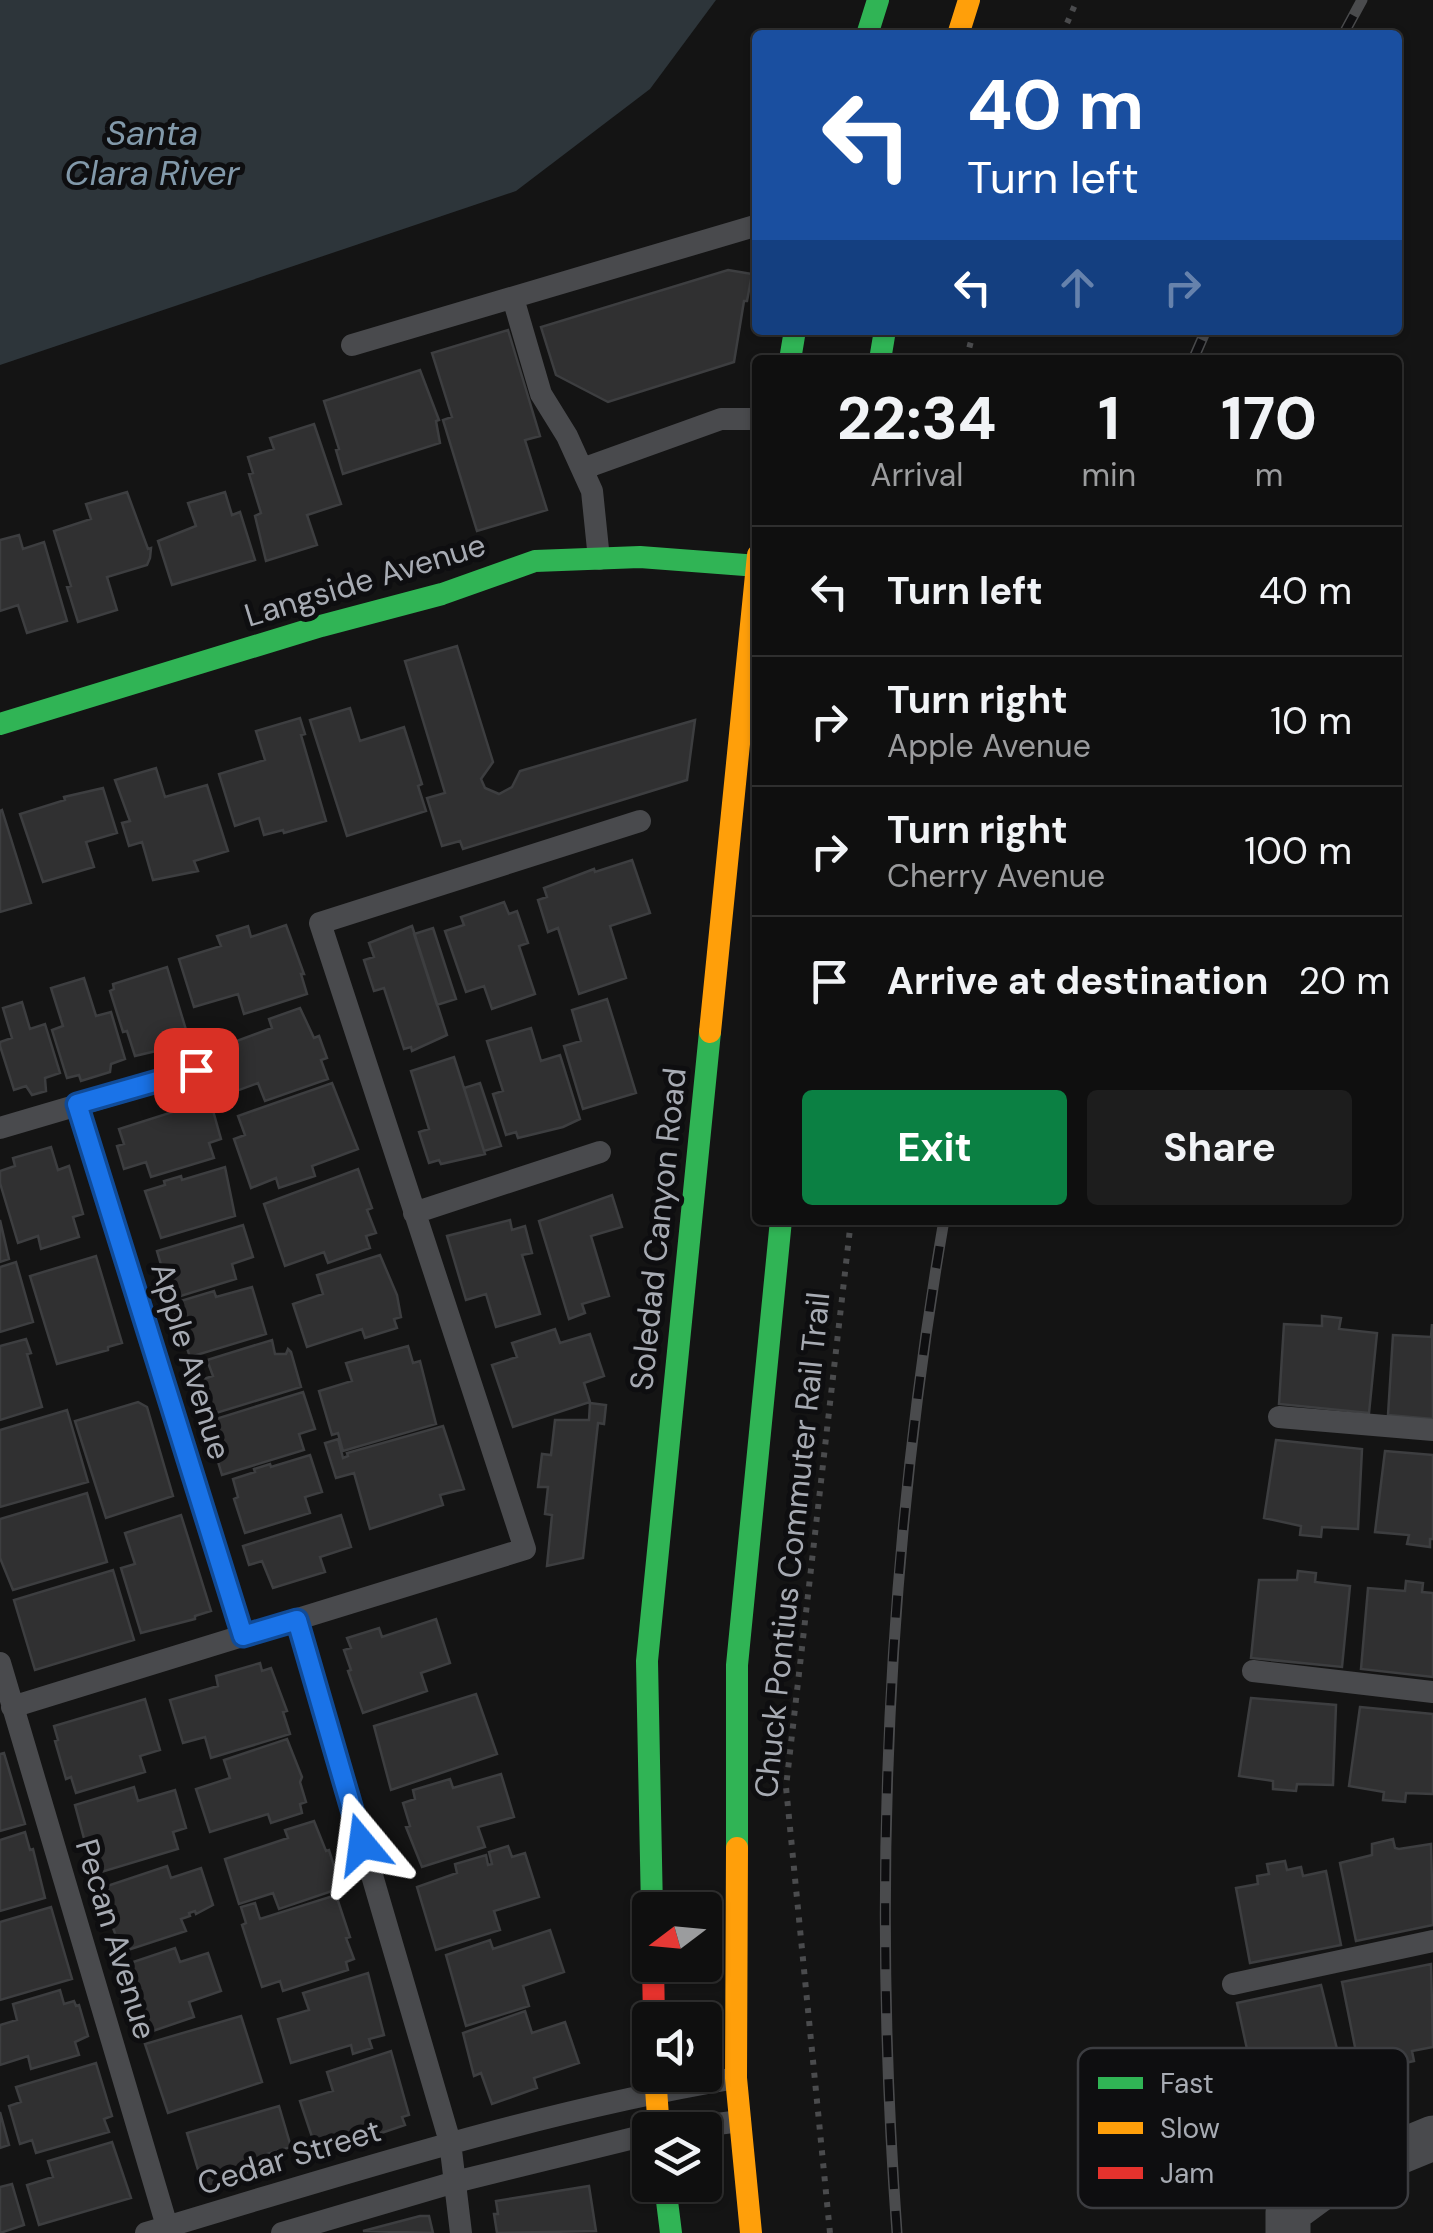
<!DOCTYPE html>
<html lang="en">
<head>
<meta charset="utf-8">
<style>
  body { margin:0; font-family:"DM Sans",sans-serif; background:#1d1d1d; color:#f1f3f6; height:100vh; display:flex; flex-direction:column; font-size:38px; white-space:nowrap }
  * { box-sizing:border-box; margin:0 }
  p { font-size:32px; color:#9b9c9e }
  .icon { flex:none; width:55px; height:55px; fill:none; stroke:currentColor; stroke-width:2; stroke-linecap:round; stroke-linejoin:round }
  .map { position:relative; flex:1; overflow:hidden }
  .details { position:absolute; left:752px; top:355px; width:650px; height:870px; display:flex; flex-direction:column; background:#0f0f0f; border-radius:10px; box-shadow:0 2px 8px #0004,0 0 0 2px #2f2f2f }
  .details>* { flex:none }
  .top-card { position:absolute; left:752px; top:30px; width:650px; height:305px; border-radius:10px; box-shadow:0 2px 8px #0004,0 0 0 2px #2f2f2f; background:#1a4fa0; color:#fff; overflow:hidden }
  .needle { width:65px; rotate:254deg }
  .tools { position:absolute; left:632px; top:1892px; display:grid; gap:20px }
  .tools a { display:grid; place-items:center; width:90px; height:90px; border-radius:10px; background:#0f0f0f; box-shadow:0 2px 8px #0004,0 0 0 2px #2f2f2f; font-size:50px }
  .pin { position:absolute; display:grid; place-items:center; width:85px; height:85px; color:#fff; margin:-42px; border-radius:20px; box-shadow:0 5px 15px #0006 }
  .me { position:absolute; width:110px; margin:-55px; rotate:344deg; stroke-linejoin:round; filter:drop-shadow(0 0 8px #0008) }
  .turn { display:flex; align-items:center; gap:35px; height:210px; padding:0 50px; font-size:45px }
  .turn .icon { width:130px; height:130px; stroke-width:2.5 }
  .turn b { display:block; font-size:70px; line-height:85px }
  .lanes { display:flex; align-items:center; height:95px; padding:0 50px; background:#0003; justify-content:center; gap:50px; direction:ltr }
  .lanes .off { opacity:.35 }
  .eta { display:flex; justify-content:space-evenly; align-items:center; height:170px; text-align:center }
  .eta b { font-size:60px; font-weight:700; line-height:70px }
  .action { display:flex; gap:20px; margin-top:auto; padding:20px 50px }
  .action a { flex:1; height:115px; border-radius:10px; background:#0b8043; color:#fff; font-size:40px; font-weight:700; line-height:115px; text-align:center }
  .action a+a { background:#1d1d1d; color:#f1f3f6 }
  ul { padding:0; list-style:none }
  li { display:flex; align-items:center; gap:30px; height:130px; padding:0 50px; border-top:2px solid #2f2f2f }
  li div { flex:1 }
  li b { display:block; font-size:38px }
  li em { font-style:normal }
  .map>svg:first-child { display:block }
  .water { fill:#2d353a }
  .building { fill:#303031; stroke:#3d3e40; stroke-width:2.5 }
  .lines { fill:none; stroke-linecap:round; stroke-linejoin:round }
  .path { stroke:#4a4b4d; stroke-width:6; stroke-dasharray:5 8; stroke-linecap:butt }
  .lane { stroke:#494a4d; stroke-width:22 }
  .street { stroke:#494a4d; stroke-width:45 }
  .fast { stroke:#30b455; stroke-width:22 }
  .slow { stroke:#ff9f0a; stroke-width:22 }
  .jam { stroke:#e5322d; stroke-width:22 }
  .rail-casing { stroke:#4a4b4d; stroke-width:11 }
  .rail { stroke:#0e0e10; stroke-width:8; stroke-dasharray:22; stroke-linecap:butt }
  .route-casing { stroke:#114b97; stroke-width:25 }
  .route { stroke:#1a73e8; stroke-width:18 }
  .labels { text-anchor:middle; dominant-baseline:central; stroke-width:10; stroke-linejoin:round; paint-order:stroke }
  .street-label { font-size:32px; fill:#a7abb3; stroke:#0e0e10 }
  .water-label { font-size:35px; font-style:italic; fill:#8299aa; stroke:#0e0e10 }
  .key { fill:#0e0e10; stroke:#3c3d41; stroke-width:2.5 }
  .key-label { font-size:28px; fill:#a7abb3 }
</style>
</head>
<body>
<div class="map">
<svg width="1433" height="2233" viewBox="0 0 1433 2233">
  <rect width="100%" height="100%" fill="#141414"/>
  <path class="water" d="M0,0H716L650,89L516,191L0,365Z"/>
  <path class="building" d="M728,270L752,274L747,301H744L734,362L608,402L556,375L541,327Z
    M508,330L540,436L525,440L547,510L477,531L443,420L452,417L432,353Z
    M420,370L439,420L436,421L440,443L343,474L336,450L339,449L324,401Z
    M314,424L341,504L307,515L317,545L266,561L255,516L261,513L249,474L253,473L248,457L274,449L270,438Z
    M127,492L148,549L151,548L150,558L147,565L107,577L117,610L78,622L67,587L71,586L54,531L91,519L86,504Z
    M225,492L232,515L240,512L255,560L172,585L158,541L196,526L188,503Z
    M19,535L23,549L44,542L67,621L27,633L18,605L0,611V540Z
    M457,646L493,762L481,779L485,788L499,794L512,787L520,771L695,720L687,780L463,849L460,841L442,846L427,798L445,793L405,661Z
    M350,708L360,741L404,727L422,784L418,786L426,811L347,836L310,720Z
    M300,718L305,734L301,735L326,821L284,833L283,830L264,835L259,818L235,826L219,774L265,760L256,731Z
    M156,768L165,797L207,785L228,851L194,861L198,871L153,880L142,842L129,846L122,823L130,821L115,780Z
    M103,788L117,833L86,842L94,867L43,882L20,814L65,800L64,797Z
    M2,810L31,903L0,912V811Z
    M632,860L650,913L610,926L626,978L579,994L558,928L548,932L538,900L547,897L544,888L594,869L595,872Z
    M504,902L509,914L517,911L528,943L519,946L535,994L492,1009L484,986L466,992L445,931L464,925L461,917Z
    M286,925L304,974H301L307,994L244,1014L238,994L194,1007L179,959L221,946L217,936L248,926L251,937Z
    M412,926L447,1035L412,1051L411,1047L404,1049L384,988L374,991L364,960L374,957L369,943Z
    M433,928L456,999L437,1005L414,934Z
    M167,967L190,1043L135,1056L127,1031L123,1032L110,991L114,989L113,984Z
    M84,978L96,1016L111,1012L125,1059L111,1064L110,1072L81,1081L79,1075L67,1078L52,1030L63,1026L51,988Z
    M607,999L636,1093L583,1109L564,1046L581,1041L572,1010Z
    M22,1002L30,1029L45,1024L60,1073L45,1078L46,1091L32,1095L26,1086L14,1090L0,1046V1042L12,1038L3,1008Z
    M300,1008L314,1038L319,1036L327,1058L321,1060L328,1079L265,1101L258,1083L231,1093L215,1049L272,1028L269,1019Z
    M531,1028L541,1061L560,1055L580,1119L563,1127L518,1138L516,1132L506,1135L493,1094L503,1091L487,1041Z
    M454,1057L485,1154L441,1164L439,1160L429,1163L419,1132L429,1129L411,1071Z
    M332,1083L358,1149L312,1166L315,1176L279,1188L276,1178L251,1188L234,1139L245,1135L238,1116Z
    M480,1083L501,1146L484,1151L464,1088Z
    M210,1100L221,1139L209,1143L214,1158L151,1177L146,1162L124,1169L117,1146L124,1144L119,1129Z
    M51,1147L58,1170L69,1166L83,1214L73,1217L79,1237L41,1249L38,1236L18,1243L0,1183V1171L15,1166L13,1158Z
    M225,1167L235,1216L161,1238L145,1191L165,1185L164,1181L181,1176L182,1180Z
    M358,1169L372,1208L367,1210L376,1233L366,1236L370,1248L328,1263L324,1252L285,1266L264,1204Z
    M612,1195L622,1227L591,1236L609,1296L582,1304L585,1313L569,1319L539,1221Z
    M0,1220L9,1259L0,1262Z
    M510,1220L512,1230L525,1226L532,1253L522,1255L540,1314L496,1327L486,1294L466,1300L447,1236Z
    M243,1225L253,1257L232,1264L236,1279L171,1299L157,1251Z
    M380,1255L397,1295L401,1317L394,1319L397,1328L365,1338L362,1329L307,1347L293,1304L323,1294L317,1275Z
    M96,1256L122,1343L108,1347V1350L57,1364L30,1276Z
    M16,1262L33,1322L0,1332V1267Z
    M252,1287L266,1334L190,1357L174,1310L179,1309L177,1302L214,1291L216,1297Z
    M1322,1316L1341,1318L1339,1329L1377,1333L1369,1413L1279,1404L1284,1324L1322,1326Z
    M1432,1324L1433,1419L1388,1415L1393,1335L1431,1337Z
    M555,1329L560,1343L590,1334L604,1376L584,1383L590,1402L513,1427L492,1365L517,1357L512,1343Z
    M26,1339L31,1353L27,1354L42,1407L0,1420V1346Z
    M272,1340L275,1354H286L288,1349L291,1352L301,1387L203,1417L191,1383L213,1376L207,1360Z
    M408,1346L413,1363L420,1361L436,1424L343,1451L338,1433L332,1435L319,1391L352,1381L346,1363Z
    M303,1392L315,1429L299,1434L304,1450L222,1475L206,1422Z
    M138,1402L147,1407L173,1496L106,1518L75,1421Z
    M590,1403L606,1405L604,1424L598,1423L583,1558L547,1566L552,1515L545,1514L548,1487H538L542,1454L551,1455L555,1420H589Z
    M67,1410L88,1482L0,1507V1430Z
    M443,1426L464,1489L440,1495L443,1505L370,1529L354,1473L336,1478L325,1443L338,1439L343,1458L348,1456L347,1453Z
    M1276,1440L1362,1449L1358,1529L1322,1527L1321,1537L1300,1535L1301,1526L1264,1518Z
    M1385,1451L1433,1455V1539H1430V1547L1407,1544L1409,1535L1375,1532Z
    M310,1455L322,1492L305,1497L310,1513L245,1533L234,1499L238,1497L233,1479L255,1472L254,1469L270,1464L271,1467Z
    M87,1493L107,1562L13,1590L0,1558V1519Z
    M181,1515L211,1611L195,1616V1619L141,1633L121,1568L135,1564L125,1533Z
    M341,1515L351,1547L320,1557L325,1572L273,1588L262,1561L249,1565L243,1546Z
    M113,1570L134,1640L35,1670L14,1600Z
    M1298,1571L1316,1573L1315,1582L1350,1586L1342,1667L1251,1658L1259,1580H1297Z
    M1406,1581L1423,1583L1422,1592L1433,1593V1677L1361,1669L1368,1588L1405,1591Z
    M436,1619L450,1663L421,1673L427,1691L363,1713L348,1671L351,1670L344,1650L351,1648L347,1638L379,1628L382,1637Z
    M260,1663L262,1671L271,1668L287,1711L283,1712L290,1734L211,1758L205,1737L183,1743L170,1700L218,1686L216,1676Z
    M476,1694L497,1754L391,1790L374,1726Z
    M1251,1698L1336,1705L1333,1785L1297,1784L1296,1791L1273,1789V1781L1239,1776Z
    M145,1699L160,1750L140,1756L145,1772L76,1793L71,1777L66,1779L55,1741L58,1740L54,1726Z
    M1360,1707L1433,1714V1794L1406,1793L1405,1802L1383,1800L1384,1792L1349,1786Z
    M287,1739L302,1777L300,1782L306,1802L300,1804L302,1813L271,1823L268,1814L210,1832L196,1789L230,1778L224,1760Z
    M4,1753L25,1824L0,1831V1754Z
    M501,1774L514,1817L478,1827L485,1847L422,1867L406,1827L410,1826L403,1803L415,1799L413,1790L450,1779L453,1788Z
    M134,1787L138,1801L175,1790L186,1828L173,1832L178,1849L98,1873L93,1856L89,1857L75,1805Z
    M314,1821L326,1851L329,1850L341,1888L279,1909L273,1893L239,1904L225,1859L288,1838L285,1830Z
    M25,1832L30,1850L33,1849L45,1898L0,1911V1840Z
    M1393,1839L1395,1848L1399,1849L1431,1844L1433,1925L1356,1941L1340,1863L1372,1855V1844Z
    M508,1846L512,1857L525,1853L539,1897L494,1911L500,1930L436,1950L417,1887L457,1873L455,1864L486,1855L488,1865L492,1864L489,1852Z
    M1285,1861L1287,1870L1301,1867L1303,1876L1326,1871L1341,1945L1250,1963L1236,1888L1258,1884L1257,1876L1269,1874L1267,1864Z
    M167,1866L171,1878L201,1868L213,1905L196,1914L195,1911L189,1913L190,1916L181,1919L186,1931L122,1952L103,1901L108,1899L104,1887Z
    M336,1895L350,1937L346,1938L354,1959L346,1962L348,1970L283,1991L280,1981L262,1987L242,1925L246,1923L241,1907L255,1903L260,1919Z
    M51,1907L72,1979L0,2000V1922Z
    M550,1930L564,1972L523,1986L529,2006L466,2026L446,1955L490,1940L493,1949Z
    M175,1948L180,1962L208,1953L221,1991L189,2002L194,2017L147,2033L124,1965Z
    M1431,1964L1433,2047L1412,2051L1414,2061L1396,2065L1393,2055L1358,2062L1342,1982Z
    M368,1973L384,2035L369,2039L372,2048L353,2054L351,2045L291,2063L278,2019L309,2010L303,1993Z
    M1321,1985L1341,2065L1307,2073L1308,2081L1287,2086L1285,2076L1250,2082L1246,2064L1250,2063L1237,2003Z
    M60,1990L64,2004L74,2001L76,2006L79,2005L88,2036L75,2042L79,2055L31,2069L28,2056L0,2065V2025L17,2020L13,2004Z
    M525,2011L532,2033L565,2022L579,2063L534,2078L537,2088L492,2104L481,2073L474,2076L463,2033Z
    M241,2016L262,2082L168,2113L145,2044Z
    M391,2051L409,2115L402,2117L405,2125L364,2139L360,2128L314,2143L300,2101L333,2091L327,2072Z
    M96,2063L112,2116L104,2119L109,2132L36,2153L32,2140L20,2144L9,2106L21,2102L16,2087Z
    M279,2106L291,2147L263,2155L269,2173L205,2193L187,2133Z
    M0,2112L9,2145L0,2148Z
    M112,2142L131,2198L39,2225L27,2185L53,2177L48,2161Z
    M12,2184L24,2225L0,2233V2187Z
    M589,2186L596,2231L497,2233L494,2214H498L496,2201Z
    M420,2216H429L433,2233L363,2231Z"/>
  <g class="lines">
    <path class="path" d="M1062,35L1077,0
      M966,360L974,330
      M830,2233L786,1787L851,1220"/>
    <path class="lane" d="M513,298L541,394L567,436L592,491L599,559
      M352,345L758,225
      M582,469L721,419H758
      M77,1104L243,1636
      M0,1128L197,1070
      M414,1213L600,1152
      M1279,1417L1433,1430
      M297,1619L450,2142L461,2233
      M0,1663L169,2233
      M1253,1671L1433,1692
      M12,1707L525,1549L320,923L640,821
      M1233,1984L1433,1941
      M672,2130L740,2121
      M146,2233C341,2175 535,2112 736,2078
      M282,2233L455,2182L650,2134"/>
    <path class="street" d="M1288,2233V2212L1333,2179L1433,2138"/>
    <path class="fast" d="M867,35L878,0
      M790,360L795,330
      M880,360L885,330
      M0,724L321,626L442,594L535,561L640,557L758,566
      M737,1848V1665L781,1220
      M652,1910L647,1661L710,1032
      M665,2185L671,2233"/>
    <path class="slow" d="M958,35L969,0
      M710,1032L758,555
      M737,1848L736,2078L751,2233
      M655,2075L659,2130"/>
    <path class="jam" d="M653,1965L654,2020"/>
    <defs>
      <path id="rail" d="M1343,35L1362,0
        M1193,360L1206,330
        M897,2233C872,1891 886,1558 944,1220"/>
    </defs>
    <use href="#rail" class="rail-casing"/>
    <use href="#rail" class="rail"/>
  </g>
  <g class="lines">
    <defs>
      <path id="route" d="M196,1070L77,1104L243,1636L297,1620L362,1844"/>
    </defs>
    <use href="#route" class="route-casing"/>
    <use href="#route" class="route"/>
  </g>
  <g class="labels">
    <g class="street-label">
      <text transform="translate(365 580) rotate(-17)">Langside Avenue</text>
      <text transform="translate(658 1229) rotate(-84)">Soledad Canyon Road</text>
      <text transform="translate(191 1361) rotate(73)">Apple Avenue</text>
      <text transform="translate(792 1545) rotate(-84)">Chuck Pontius Commuter Rail Trail</text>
      <text transform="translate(116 1939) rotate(73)">Pecan Avenue</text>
      <text transform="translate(289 2157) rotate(-17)">Cedar Street</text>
    </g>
    <g class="water-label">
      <text x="152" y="133">Santa<tspan x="152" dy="40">Clara River</tspan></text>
    </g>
  </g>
  <rect x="1078" y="2048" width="330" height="160" rx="15" class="key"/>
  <rect x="1098" y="2077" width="45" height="12" fill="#30b455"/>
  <rect x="1098" y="2122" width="45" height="12" fill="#ff9f0a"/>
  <rect x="1098" y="2167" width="45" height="12" fill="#e5322d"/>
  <g class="key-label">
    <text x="1160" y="2093">Fast</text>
    <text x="1160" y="2138">Slow</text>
    <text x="1160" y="2183">Jam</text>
  </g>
</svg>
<div class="tools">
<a><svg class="needle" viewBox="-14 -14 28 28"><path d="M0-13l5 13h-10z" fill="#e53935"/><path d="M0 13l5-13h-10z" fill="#9b9c9e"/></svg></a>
<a><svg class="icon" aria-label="sound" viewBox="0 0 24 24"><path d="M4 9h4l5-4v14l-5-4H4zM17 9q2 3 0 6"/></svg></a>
<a><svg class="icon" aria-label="layers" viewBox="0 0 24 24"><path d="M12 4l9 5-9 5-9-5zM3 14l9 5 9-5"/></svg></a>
</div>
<div class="pin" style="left:196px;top:1070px;background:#d93025"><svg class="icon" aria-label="arrive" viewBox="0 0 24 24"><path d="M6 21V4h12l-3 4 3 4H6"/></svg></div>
<svg class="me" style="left:362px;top:1844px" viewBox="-20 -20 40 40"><path d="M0-17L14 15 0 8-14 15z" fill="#1a73e8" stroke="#fff" stroke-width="4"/></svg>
<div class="top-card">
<div class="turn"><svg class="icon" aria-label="left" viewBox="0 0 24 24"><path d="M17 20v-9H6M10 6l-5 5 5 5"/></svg><div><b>40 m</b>Turn left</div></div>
<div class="lanes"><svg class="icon" aria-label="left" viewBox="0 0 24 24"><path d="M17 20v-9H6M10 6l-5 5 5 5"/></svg><svg class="icon off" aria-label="ahead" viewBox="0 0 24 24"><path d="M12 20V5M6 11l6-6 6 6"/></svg><svg class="icon off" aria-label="right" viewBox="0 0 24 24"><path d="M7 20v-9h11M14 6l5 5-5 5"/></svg></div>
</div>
<section class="details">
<div class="eta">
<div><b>22:34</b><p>Arrival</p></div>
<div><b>1</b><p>min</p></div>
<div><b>170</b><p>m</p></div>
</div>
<ul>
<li><svg class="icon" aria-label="left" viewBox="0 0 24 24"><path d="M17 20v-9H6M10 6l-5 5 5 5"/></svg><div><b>Turn left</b></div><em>40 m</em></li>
<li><svg class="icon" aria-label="right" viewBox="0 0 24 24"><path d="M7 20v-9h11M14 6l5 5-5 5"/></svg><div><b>Turn right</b><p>Apple Avenue</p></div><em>10 m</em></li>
<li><svg class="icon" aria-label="right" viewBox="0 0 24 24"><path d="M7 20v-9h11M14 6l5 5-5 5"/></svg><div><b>Turn right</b><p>Cherry Avenue</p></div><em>100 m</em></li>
<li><svg class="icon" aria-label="arrive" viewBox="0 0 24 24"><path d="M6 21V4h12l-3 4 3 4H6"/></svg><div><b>Arrive at destination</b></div><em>20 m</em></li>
</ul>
<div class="action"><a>Exit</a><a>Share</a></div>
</section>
</div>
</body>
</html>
